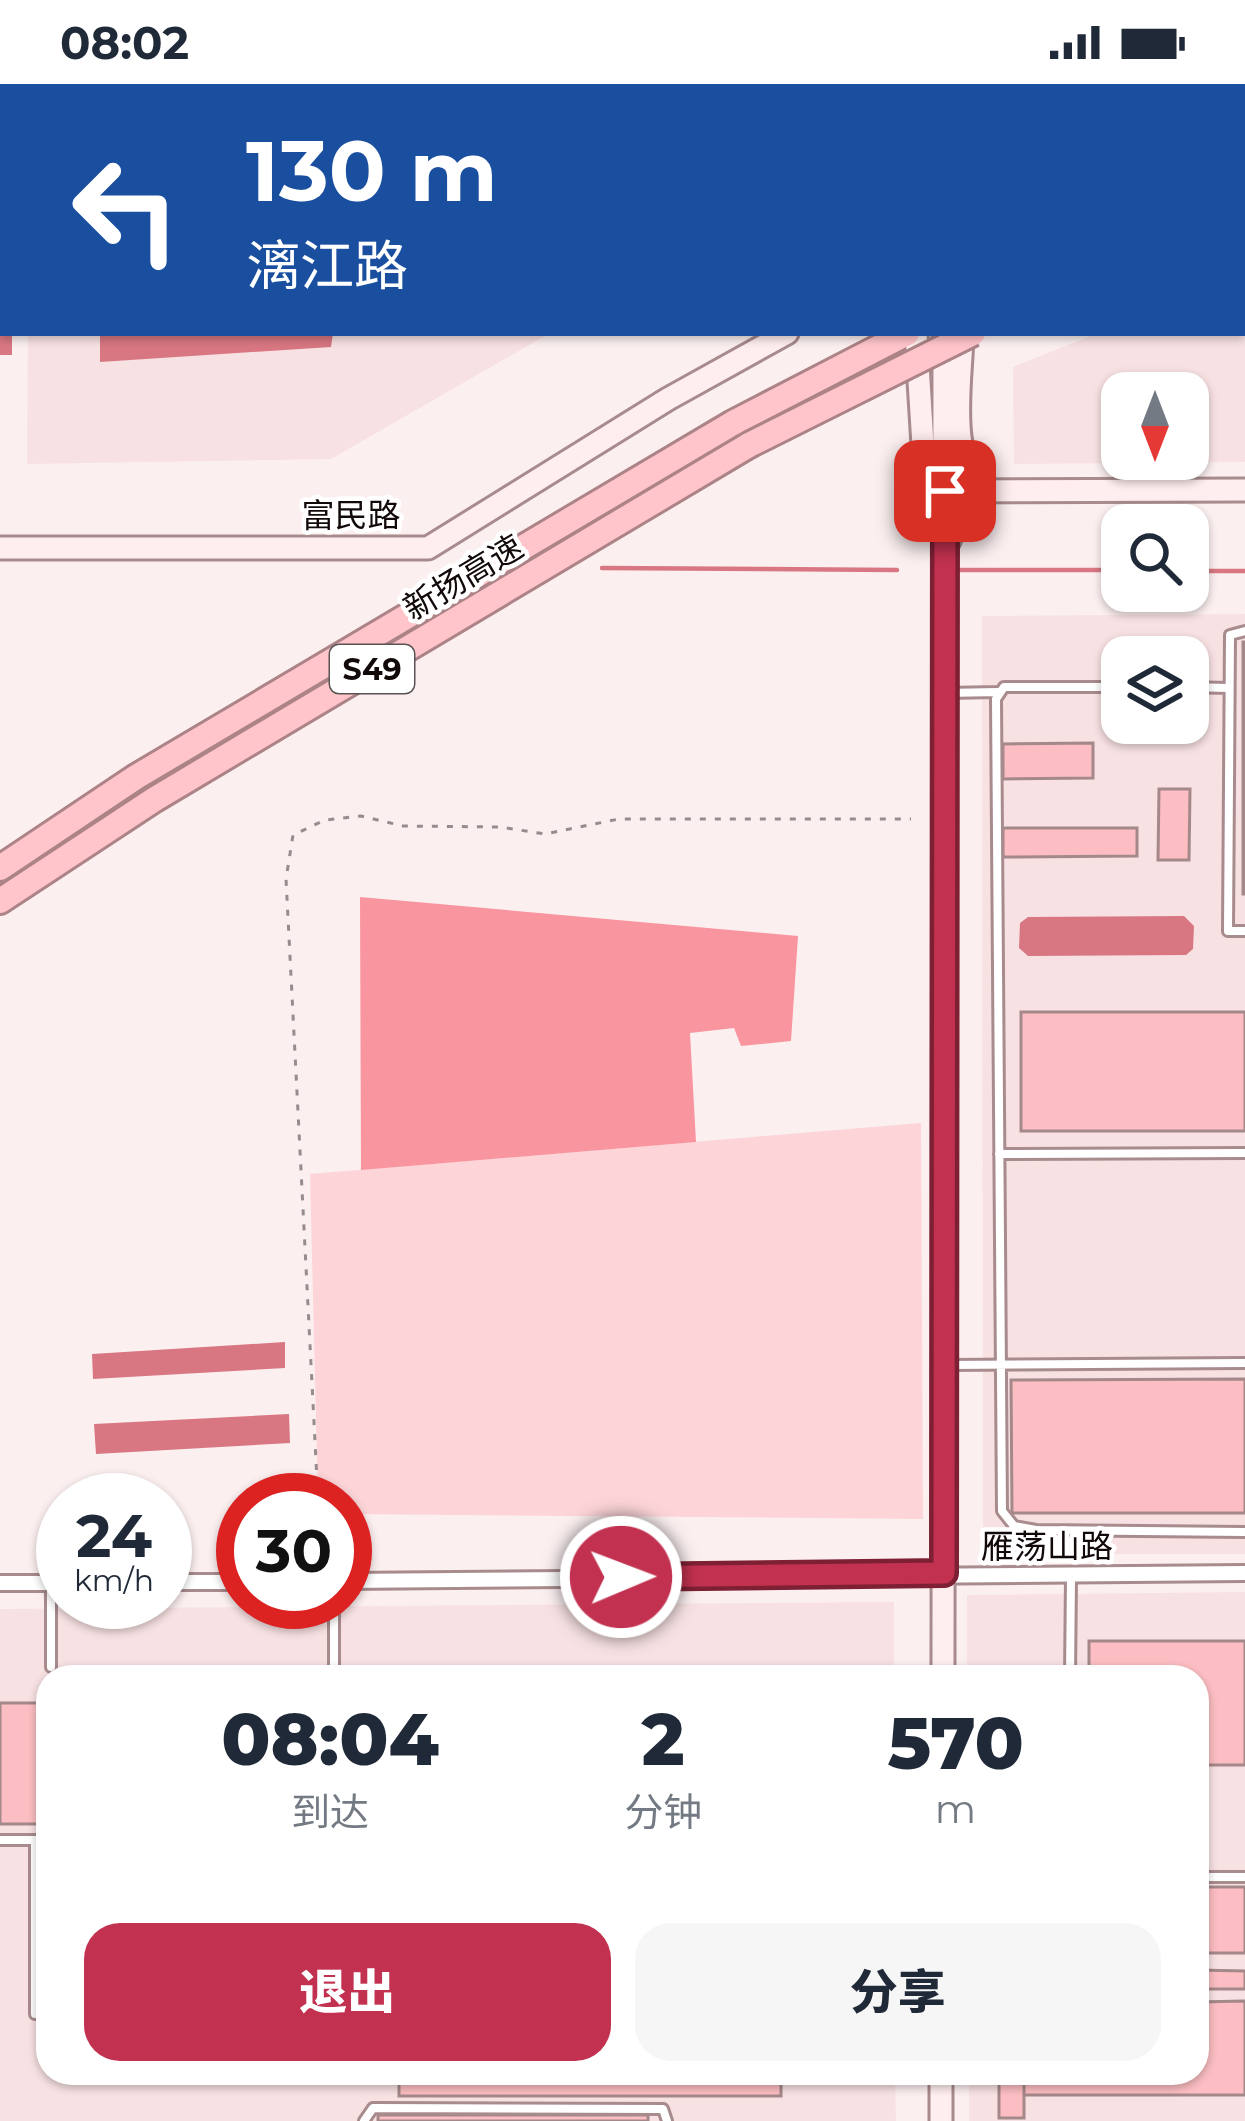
<!DOCTYPE html>
<html lang="zh">
<head>
<meta charset="utf-8">
<style>
  body { margin:0; font-family:Montserrat,"Noto Sans SC",sans-serif; background:#f6f6f7; color:#1f2937; height:100vh; display:flex; flex-direction:column; font-size:45px; white-space:nowrap }
  * { box-sizing:border-box; margin:0 }
  p { font-size:39px; color:#747a83 }
  .icon { flex:none; width:66px; height:66px; fill:none; stroke:currentColor; stroke-width:2; stroke-linecap:round; stroke-linejoin:round }
  .map { position:relative; flex:1; overflow:hidden }
  .side { position:absolute; left:36px; top:1581px; width:1173px; height:420px; display:flex; flex-direction:column; background:#fff; border-radius:36px; box-shadow:0 3px 9px #0004 }
  .side>* { flex:none }
  .guide { position:absolute; left:0px; top:0px; width:1245px; height:252px; box-shadow:0 3px 9px #0004; background:#1a4fa0; color:#fff; overflow:hidden }
  .needle { width:78px; rotate:180deg }
  .buttons { position:absolute; left:1101px; top:288px; display:grid; gap:24px }
  .buttons a { display:grid; place-items:center; width:108px; height:108px; border-radius:24px; background:#fff; box-shadow:0 3px 9px #0004; font-size:60px }
  .speed { position:absolute; left:36px; top:1389px; display:flex; gap:24px; font-size:60px; font-weight:700; text-align:center }
  .speed>* { display:grid; place-content:center; width:156px; height:156px; border-radius:50%; background:#fff; box-shadow:0 3px 9px #0004; line-height:1 }
  .speed small { font-size:30px; font-weight:400 }
  .speed .limit { border:18px solid #d22; background:#fff; color:#111 }
  .pin { position:absolute; display:grid; place-items:center; width:102px; height:102px; color:#fff; margin:-51px; border-radius:24px; box-shadow:0 6px 18px #0006 }
  .me { position:absolute; width:132px; margin:-66px; rotate:89deg; stroke-linejoin:round; filter:drop-shadow(0 0 9px #0008) }
  .turn { display:flex; align-items:center; gap:42px; height:252px; padding:0 48px; font-size:54px }
  .turn .icon { width:156px; height:156px; stroke-width:2.5 }
  .turn b { display:block; font-size:84px; line-height:102px }
  .eta { display:flex; justify-content:space-evenly; align-items:center; height:204px; text-align:center }
  .eta b { font-size:72px; font-weight:800; line-height:84px }
  .button { display:flex; gap:24px; margin-top:auto; padding:24px 48px }
  .button a { flex:1; height:138px; border-radius:36px; background:#c23150; color:#fff; font-size:48px; font-weight:800; line-height:138px; text-align:center }
  .button a+a { background:#f6f6f7; color:#1f2937 }
  .status { display:flex; justify-content:space-between; align-items:center; height:84px; padding:0 60px; background:#fff; direction:ltr }
  .status svg { height:33px; fill:currentColor }
  .map>svg:first-child { display:block }
  .built { fill:#f8e1e2; fill-rule:evenodd }
  .green { fill:#fdd5d8 }
  .forest { fill:#f9959f }
  .water { fill:#d87782 }
  .lines { fill:none; stroke-linecap:round; stroke-linejoin:round }
  .stream { stroke:#d87782; stroke-width:4.5 }
  .building { fill:#fcbec2; stroke:#a4888a; stroke-width:3 }
  .lane-casing { stroke:#a88b8d; stroke-width:14 }
  .street-casing { stroke:#a88b8d; stroke-width:20 }
  .secondary-casing { stroke:#a88b8d; stroke-width:27 }
  .highway-casing { stroke:#ac8386; stroke-width:30 }
  .path { stroke:#978c8d; stroke-width:3; stroke-dasharray:6 9; stroke-linecap:butt }
  .lane { stroke:#fff; stroke-width:8 }
  .street { stroke:#fff; stroke-width:14 }
  .secondary { stroke:#ffeeef; stroke-width:21 }
  .highway { stroke:#ffc5ca; stroke-width:24 }
  .highway-bridge-casing { stroke:#ac8386; stroke-width:30; stroke-linecap:butt }
  .highway-bridge { stroke:#ffc5ca; stroke-width:24 }
  .route-casing { stroke:#7e2034; stroke-width:30 }
  .route { stroke:#c23150; stroke-width:21 }
  .labels { text-anchor:middle; dominant-baseline:central; stroke-width:9; stroke-linejoin:round; paint-order:stroke }
  .shield { fill:#fff; stroke:#595353; stroke-width:3 }
  .shield-label { font-size:30px; font-weight:bold; fill:#120909 }
  .street-label { font-size:33px; fill:#120909; stroke:#fff }
</style>
</head>
<body>
<div class="status"><b>08:02</b><svg viewBox="0 0 49 12"><path d="M0 12V9h3v3zM5 12V6h3v6zM10 12V3h3v9zM15 12V0h3v12zM26 1h20v11H26zM47 4h2v5h-2z"/></svg></div>
<div class="map">
<svg width="1245" height="2037" viewBox="0 0 1245 2037">
  <rect width="100%" height="100%" fill="#fceff0"/>
  <path class="built" d="M29,0H844V3H29Z
    M1245,190V378L1014,380L1013,283L1098,249H1242ZM1188,309V375H1122V309Z
    M28,249H550L331,375L27,380Z
    M1245,530V1470H996L983,1457L982,532ZM1122,573H1188V639H1122Z
    M1245,1508V2037H969V1989H1197V1593H967V1511Z
    M894,1518V1593H48V1989H895L896,2037H0V1525Z"/>
  <path class="green" d="M921,1039L923,1435L345,1430V1416H318L310,1090Z"/>
  <path class="forest" d="M360,813L798,852L791,957L741,962L734,944L690,949L696,1058L361,1086Z"/>
  <path class="water" d="M0,0L3,249H12V271H0Z
    M100,249H333L331,263L100,278Z
    M1184,832L1194,842L1193,865L1186,871L1028,872L1019,864L1020,839L1028,833Z
    M285,1258V1284L93,1295L92,1270Z
    M289,1330L290,1359L96,1370L94,1340Z"/>
  <g class="lines">
    <path class="stream" d="M602,484L897,486
      M956,486H1122
      M1188,487H1245"/>
  </g>
  <path class="building" d="M1243,558H1245V810H1243Z
    M1093,659V694L1003,695V660Z
    M1159,705H1190L1189,776H1158Z
    M1003,744H1137V772L1003,773Z
    M1021,928H1245V1047H1021Z
    M1245,1295V1429H1012L1011,1296Z
    M1089,1557H1245V1681H1197V1593H1089Z
    M1050,1587V1593H980V1588Z
    M0,1619H48V1740H0Z
    M1197,1803H1245V1869H1197Z
    M1197,1886L1245,1887V1905H1197Z
    M1245,1917V2011H1024V1989H1197V1918Z
    M399,1989H781V2012H399Z
    M999,1989H1024V2034H999Z
    M378,2031H648V2037H378Z"/>
  <g class="lines">
    <defs>
      <path id="lane" d="M1245,547L1230,551L1228,847H1245
        M1122,603H1004L996,615L1002,1427L1014,1442L1036,1446L1245,1448
        M1188,603L1228,604
        M946,609L998,608
        M999,1070L1245,1069
        M947,1281L1245,1279
        M51,1501V1583
        M334,1518V1593
        M1070,1593L1071,1493
        M0,1756H48
        M35,1756V1930H48
        M1197,1793H1245
        M364,2037L373,2024L663,2025L667,2037"/>
      <path id="street" d="M1242,11L1245,9
        M345,1497L1245,1489
        M165,1498H243
        M0,1499H63"/>
      <path id="secondary" d="M950,0V3
        M932,3L933,0
        M916,249L925,393L945,407L1245,406
        M962,249C962,294 944,381 989,407
        M949,457L956,437L989,407
        M0,464H428L668,315L787,249
        M943,1593L944,249
        M941,2037V1989"/>
      <path id="highway" d="M1242,76L1245,75
        M1242,115L1245,113
        M0,784L136,693L733,339L907,249
        M0,817L155,715L749,361"/>
    </defs>
    <use href="#lane" class="lane-casing"/>
    <use href="#street" class="street-casing"/>
    <use href="#secondary" class="secondary-casing"/>
    <use href="#highway" class="highway-casing"/>
    <path class="path" d="M318,1416L286,795L293,751L325,736L361,732L403,742L500,743L545,750L619,735H911"/>
    <use href="#lane" class="lane"/>
    <use href="#street" class="street"/>
    <use href="#secondary" class="secondary"/>
    <use href="#highway" class="highway"/>
    <defs>
      <path id="highway-bridge" d="M749,361L973,249"/>
    </defs>
    <use href="#highway-bridge" class="highway-bridge-casing"/>
    <use href="#highway-bridge" class="highway-bridge"/>
  </g>
  <g class="lines">
    <defs>
      <path id="route" d="M621,1493L944,1489L945,407"/>
    </defs>
    <use href="#route" class="route-casing"/>
    <use href="#route" class="route"/>
  </g>
  <g class="labels">
    <rect class="shield" x="330" y="561" width="84" height="48" rx="9"/>
    <g class="shield-label">
      <text x="372" y="585">S49</text>
    </g>
    <g class="street-label">
      <text x="351" y="431">富民路</text>
      <text transform="translate(463 493) rotate(-31)">新扬高速</text>
      <text x="1047" y="1462">雁荡山路</text>
    </g>
  </g>
</svg>
<div class="buttons">
<a><svg class="needle" viewBox="-14 -14 28 28"><path d="M0-13l5 13h-10z" fill="#e53935"/><path d="M0 13l5-13h-10z" fill="#747a83"/></svg></a>
<a><svg class="icon" aria-label="search" viewBox="0 0 24 24"><circle cx="10" cy="10" r="6"/><path d="M15 15l6 6"/></svg></a>
<a><svg class="icon" aria-label="layers" viewBox="0 0 24 24"><path d="M12 4l9 5-9 5-9-5zM3 14l9 5 9-5"/></svg></a>
</div>
<div class="speed"><div>24<small>km/h</small></div><div class="limit">30</div></div>
<div class="pin" style="left:945px;top:407px;background:#d93025"><svg class="icon" aria-label="arrive" viewBox="0 0 24 24"><path d="M6 21V4h12l-3 4 3 4H6"/></svg></div>
<svg class="me" style="left:621px;top:1493px" viewBox="-20 -20 40 40"><circle r="17" fill="#c23150" stroke="#fff" stroke-width="3"/><path d="M0-11L8 9 0 5-8 9z" fill="#fff"/></svg>
<div class="guide">
<div class="turn"><svg class="icon" aria-label="left" viewBox="0 0 24 24"><path d="M17 20v-9H6M10 6l-5 5 5 5"/></svg><div><b>130 m</b>漓江路</div></div>
</div>
<section class="side">
<div class="eta">
<div><b>08:04</b><p>到达</p></div>
<div><b>2</b><p>分钟</p></div>
<div><b>570</b><p>m</p></div>
</div>
<div class="button"><a>退出</a><a>分享</a></div>
</section>
</div>
</body>
</html>
